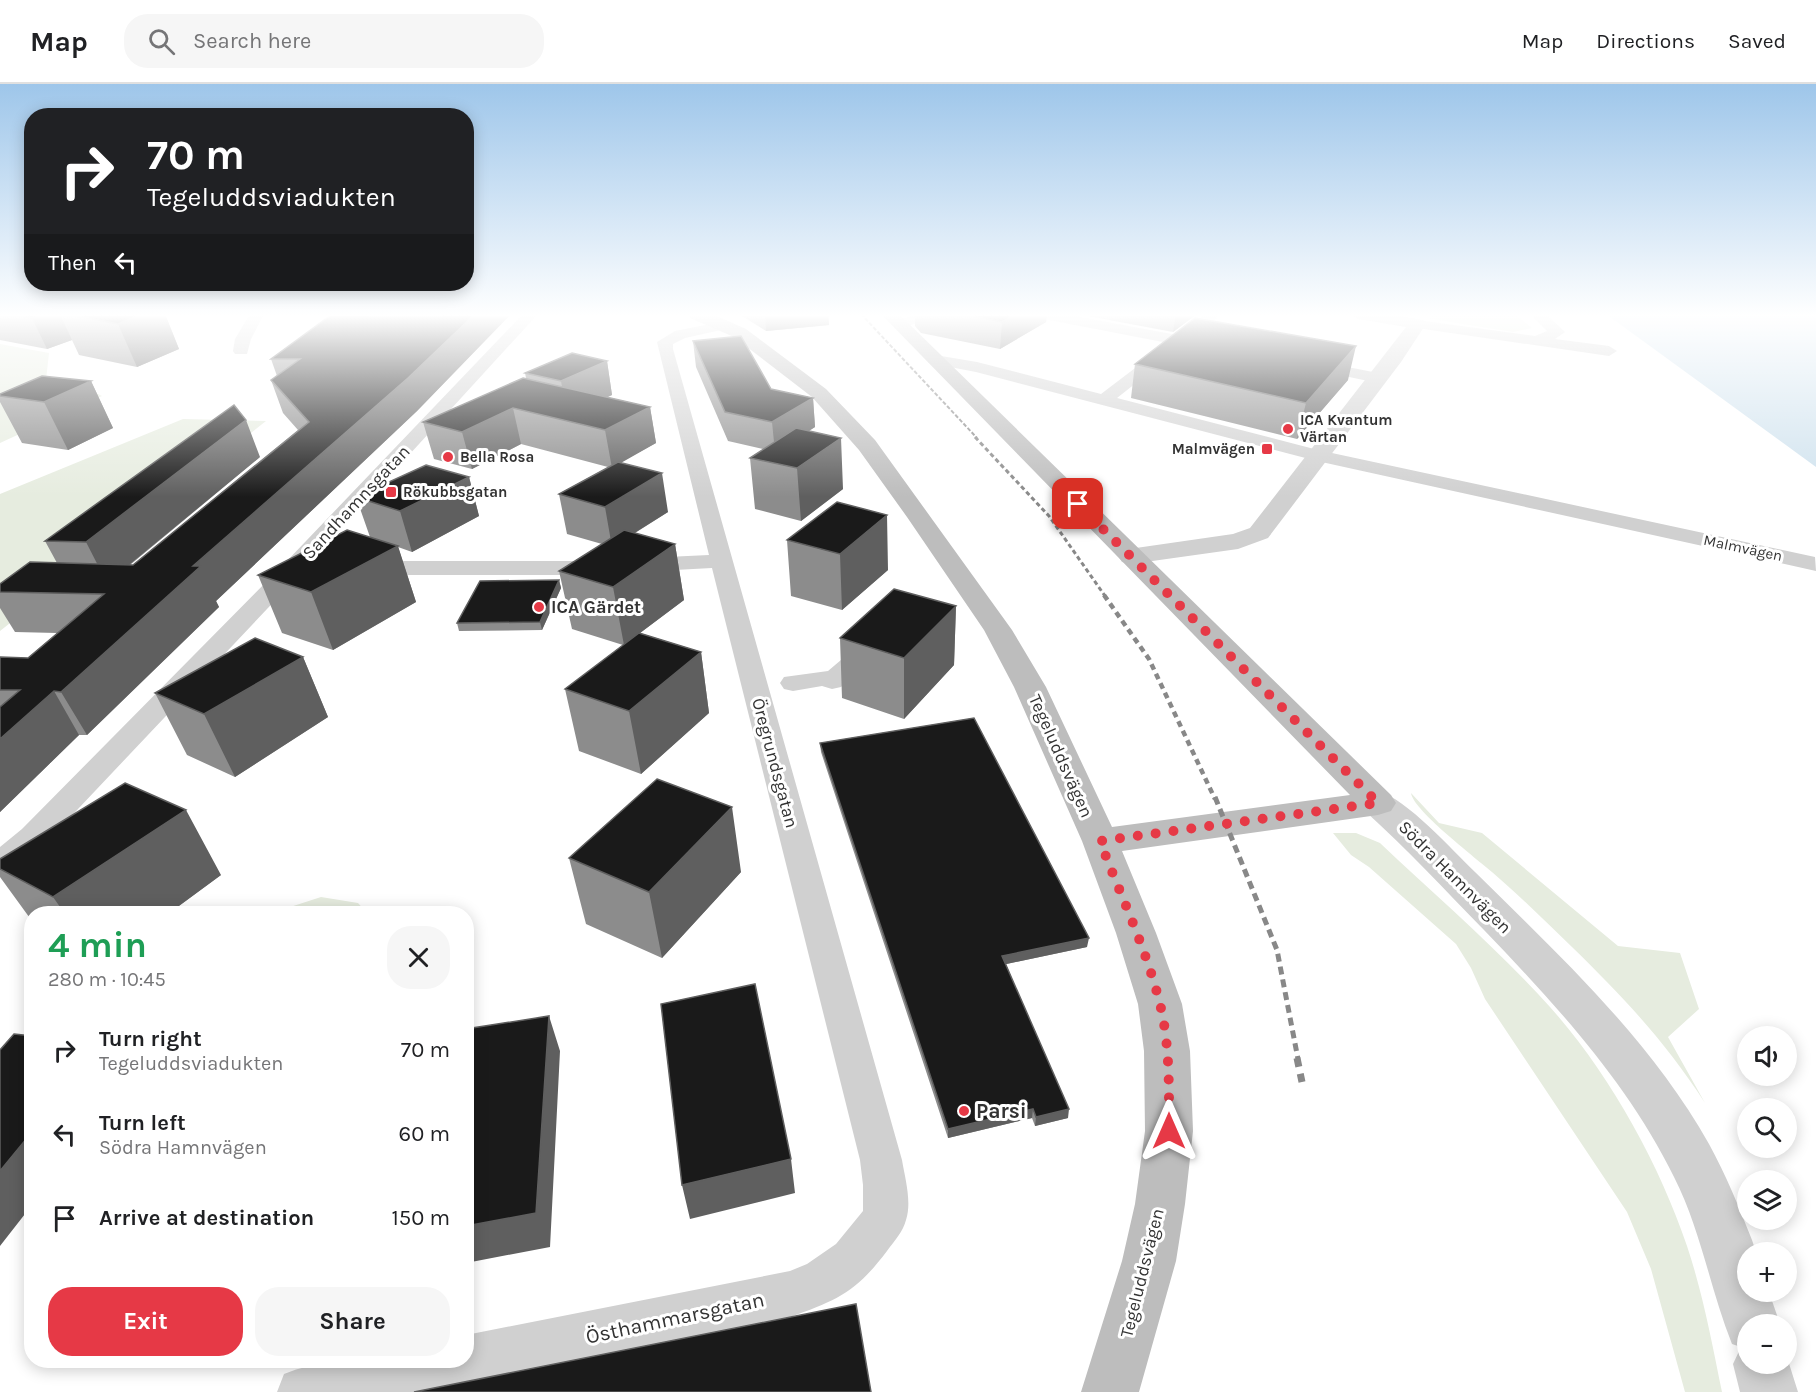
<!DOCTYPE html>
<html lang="en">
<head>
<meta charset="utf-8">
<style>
  body { margin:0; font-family:Karla,sans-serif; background:#f6f6f6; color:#202124; height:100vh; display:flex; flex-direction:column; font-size:22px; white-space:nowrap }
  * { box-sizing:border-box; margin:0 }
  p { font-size:20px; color:#757577 }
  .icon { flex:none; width:33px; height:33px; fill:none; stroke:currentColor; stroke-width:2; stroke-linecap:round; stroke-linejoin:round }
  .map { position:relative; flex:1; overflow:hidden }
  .panel { position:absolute; left:24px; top:822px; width:450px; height:462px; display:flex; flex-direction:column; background:#fff; border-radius:24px; box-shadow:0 3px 15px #0003 }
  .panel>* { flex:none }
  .top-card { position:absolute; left:24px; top:24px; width:450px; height:183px; border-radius:24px; box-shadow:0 3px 15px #0003; background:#202124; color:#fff; overflow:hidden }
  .controls { position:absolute; left:1737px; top:942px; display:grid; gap:12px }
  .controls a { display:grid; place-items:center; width:60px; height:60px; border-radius:50%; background:#fff; box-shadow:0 3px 15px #0003; font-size:30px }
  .pin { position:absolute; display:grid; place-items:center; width:51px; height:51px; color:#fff; margin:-26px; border-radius:12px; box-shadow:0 3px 9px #0006 }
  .me { position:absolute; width:66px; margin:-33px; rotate:0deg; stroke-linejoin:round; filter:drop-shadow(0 0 4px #0008) }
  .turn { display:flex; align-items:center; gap:21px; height:126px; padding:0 24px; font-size:27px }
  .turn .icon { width:78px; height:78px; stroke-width:2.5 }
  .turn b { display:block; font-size:42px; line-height:51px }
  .then { display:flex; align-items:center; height:57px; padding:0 24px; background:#0003; gap:12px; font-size:22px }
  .round { display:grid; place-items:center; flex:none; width:63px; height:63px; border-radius:24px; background:#f6f6f6 }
  .head { display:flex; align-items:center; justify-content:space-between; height:102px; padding:0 24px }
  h1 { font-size:36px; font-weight:700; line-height:45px; color:#1e9e55 }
  .button { display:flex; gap:12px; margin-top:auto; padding:12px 24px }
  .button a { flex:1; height:69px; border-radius:24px; background:#e63946; color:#fff; font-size:24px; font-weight:700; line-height:69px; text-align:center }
  .button a+a { background:#f6f6f6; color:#202124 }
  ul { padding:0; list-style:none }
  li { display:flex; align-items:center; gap:18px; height:84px; padding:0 24px }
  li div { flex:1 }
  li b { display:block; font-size:22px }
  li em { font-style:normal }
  header { display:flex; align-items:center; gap:36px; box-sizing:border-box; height:84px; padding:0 30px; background:#fff; border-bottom:2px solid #e0e0e0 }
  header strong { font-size:28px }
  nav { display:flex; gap:33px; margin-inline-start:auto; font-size:21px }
  .search { width:420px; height:54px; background:#f6f6f6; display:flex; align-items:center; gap:15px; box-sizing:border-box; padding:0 21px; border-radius:24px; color:#757577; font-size:22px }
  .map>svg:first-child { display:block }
  .green { fill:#e6ecdf }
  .water { fill:#cfe2ee }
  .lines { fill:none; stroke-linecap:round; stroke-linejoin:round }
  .minor { fill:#d0d0d0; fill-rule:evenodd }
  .tertiary { fill:#d0d0d0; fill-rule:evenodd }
  .secondary { fill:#bdbdbd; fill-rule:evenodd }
  .rail-far4 { stroke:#888; stroke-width:2; stroke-dasharray:4 2; stroke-linecap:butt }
  .rail-far3 { stroke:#888; stroke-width:3; stroke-dasharray:4.5 3; stroke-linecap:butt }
  .rail-far2 { stroke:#888; stroke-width:4.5; stroke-dasharray:6 4.5; stroke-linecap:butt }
  .rail-far1 { stroke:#888; stroke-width:5; stroke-dasharray:8 5; stroke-linecap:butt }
  .rail { stroke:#888; stroke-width:7; stroke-dasharray:9 7; stroke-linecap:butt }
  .wall { fill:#8c8c8c }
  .shaded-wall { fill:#5f5f5f }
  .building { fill:#1a1a1a; stroke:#5f5f5f; stroke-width:1.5 }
  .route { stroke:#e63946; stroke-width:10; stroke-dasharray:0 18 }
  .poi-dot { fill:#e63946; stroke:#fff; stroke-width:2 }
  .labels { text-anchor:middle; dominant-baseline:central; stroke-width:6; stroke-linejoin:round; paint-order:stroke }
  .far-poi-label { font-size:15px; font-weight:bold; fill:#333; stroke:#fff; text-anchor:start }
  .far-street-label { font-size:15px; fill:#333; stroke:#fff }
  .street-label { font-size:18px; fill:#333; stroke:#fff }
  .poi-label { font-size:18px; font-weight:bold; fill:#333; stroke:#fff; text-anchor:start }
  .near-poi-label { font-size:21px; font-weight:bold; fill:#333; stroke:#fff; text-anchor:start }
  .near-street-label { font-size:21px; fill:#333; stroke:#fff }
</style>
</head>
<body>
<header>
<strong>Map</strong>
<div class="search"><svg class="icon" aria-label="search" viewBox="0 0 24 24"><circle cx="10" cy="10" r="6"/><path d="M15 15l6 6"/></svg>Search here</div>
<nav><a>Map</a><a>Directions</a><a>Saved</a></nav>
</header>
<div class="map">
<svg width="1816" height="1308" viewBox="0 0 1816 1308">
  <rect width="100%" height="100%" fill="#fff"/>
  <path class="green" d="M1432,230H1515L1532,244L1513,248L1432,235L1429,234Z
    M0,260L49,269L46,296L0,312Z
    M94,308L102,312L0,359V318Z
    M183,335L266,337L0,547V410Z
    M1411,709L1439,739L1482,749L1618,862L1680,869L1699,925L1668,953L1705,1019C1665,957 1624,914 1572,863C1542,834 1513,805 1481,779C1466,766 1413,725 1411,709Z
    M1333,749H1356L1380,759C1437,813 1498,865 1550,923C1609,989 1659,1079 1687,1162C1703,1210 1712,1259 1722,1308H1685L1651,1185L1627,1128L1485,915L1471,884L1456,860L1369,783L1351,771Z
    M321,813L358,819L367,829H276L281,826Z"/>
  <path class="water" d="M1606,230H1816V383Z"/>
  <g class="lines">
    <path class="minor" d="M250,230H264L251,255L247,270H235L233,267L235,255Z
      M523,230H538L301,489L44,761L12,789L0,793V763L22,745L285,479Z
      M919,230H944L942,233L898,244L891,240L893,237Z
      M1032,230H1064L1177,251L1205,230H1221L1193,254L1210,258L1213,261L1210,264L1205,266L1183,262L1117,314L1318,366L1815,473L1816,487L1317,377L976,288L929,279L927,276L935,271L977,278L1101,310L1168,259L1039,234Z
      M1530,230H1546L1565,248L1555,255L1609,262L1617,267L1609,272L1417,244L1410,240L1417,236L1535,252L1547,247Z
      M725,237L730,238L732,241L730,244L685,254L673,260V265L902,1076C905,1094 912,1118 906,1136C903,1148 894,1157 887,1167C856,1208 838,1216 790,1233L427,1308H277L284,1290C339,1268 408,1276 466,1276V1251L790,1187L807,1180L836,1160L863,1127V1101L860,1076L712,484L581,491H367L359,489L356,484L359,479L367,477H581L709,471L657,258L675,247Z
      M1312,276L1378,289L1386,294L1378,299L1306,284L1304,281L1306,278Z
      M870,556L879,559L883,564L841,603L832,605L822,602L793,607L784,605L780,599L784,593L828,587L861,559Z"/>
    <path class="tertiary" d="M1350,230H1389L1423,236L1426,240L1401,278L1268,454L1238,465L1131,480L1122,478L1118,472L1122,466L1233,450L1250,444L1406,243L1358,235Z
      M1378,707C1407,715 1452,766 1475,788C1560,872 1650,955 1709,1060C1726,1091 1739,1123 1752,1156L1756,1168H1748V1208H1769L1780,1240H1748V1280H1786V1270L1798,1308H1740L1733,1280L1741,1263L1732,1260C1710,1205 1701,1146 1674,1093C1628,999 1556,921 1484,846C1445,806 1407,765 1365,727L1360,719L1365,711Z"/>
    <path class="secondary" d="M688,230H712L746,245L826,305L875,356L1012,546L1046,603L1112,743L1350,711L881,230H899L1391,711L1396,719L1391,727L1378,731L1122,767L1156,849L1182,920L1190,967L1193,1047L1185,1120L1176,1177L1139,1308H1081L1122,1177L1135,1120L1145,1047L1144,967L1138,920L1116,849L1082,757L1014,603L984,546L907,433L859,366L812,313L734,253L690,234Z"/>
    <path class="rail-far4" d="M861,230L977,354"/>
    <path class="rail-far3" d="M975,353L1049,432L1105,512"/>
    <path class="rail-far2" d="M1104,511L1149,575L1215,715"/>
    <path class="rail-far1" d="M1215,713L1277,866L1298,975"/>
    <path class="rail" d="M1297,974L1302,998"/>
  </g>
  <path class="wall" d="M0,230H165L179,265L137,283L79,271L72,256L47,265L0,256Z
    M393,230H511L417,327L216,517L219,523L87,651H79L0,728V573L28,574L57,549L15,548L0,524V500L57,479L45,457L260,373L130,481H133L298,346L283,329L271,296L277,292L271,275L396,232Z
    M739,230H828L829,241L766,247Z
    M915,230H1047L1046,238L1000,265L921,249L915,242Z
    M1077,230H1197L1173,248Z
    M693,257L771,305L813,314L815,343L809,347L843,405L801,437L755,425L750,374L763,365L728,357L696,283Z
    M607,277L612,311L607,313L650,323L656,359L621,378L668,428L635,449L675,460L684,516L640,549L701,568L709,629L641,690L579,667L565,605L623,561L572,545L559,487L602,460L567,450L559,410L608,383L521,360L472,385L434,375L423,338L526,294L525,289Z
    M1135,280L1348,296L1297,355L1131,314Z
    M91,297L113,344L68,366L22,359L0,318V310Z
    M469,393L479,432L412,468L398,463L416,518L333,566L282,549L258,491L370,453L356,413Z
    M837,418L888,486L842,526L791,512L787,456Z
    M559,496L561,504L542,546L459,547L457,539Z
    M956,522L954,581L904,635L842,614L840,554Z
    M303,573L328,633L235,693L187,671L155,609Z
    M820,659L1087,863L1006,880L1068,1034L1035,1042L1032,1034L948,1054L821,668Z
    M569,774L741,788L662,874L586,840Z
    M0,775L221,791L168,830H32V837L0,793Z"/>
  <path class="shaded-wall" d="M43,230H60L72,256L47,265L32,234Z
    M142,230H165L179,265L137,283L118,240Z
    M475,230H511L417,327L216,517L219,523L87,651L61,608L193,482Z
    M765,230H828L829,241L766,247Z
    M1016,230H1047L1046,238L1000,265L1002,238Z
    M1176,230H1197L1173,248Z
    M1356,262L1348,296L1297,355L1306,319Z
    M607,277L612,311L567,332L561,297Z
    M91,297L113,344L68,366L44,318Z
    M813,314L815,343L775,368L772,338Z
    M650,323L656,359L612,384L605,346Z
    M513,324L521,360L472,385L462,348Z
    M246,336L260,373L107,499L86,458Z
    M841,354L843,405L801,437L797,384Z
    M662,389L668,428L612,463L605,423Z
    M469,393L479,432L412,468L400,427Z
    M887,431L888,486L842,526L840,470Z
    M675,460L684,516L624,561L613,503Z
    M398,462L416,518L333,566L311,508Z
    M559,496L561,504L542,546L540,538Z
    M956,522L954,581L904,635V574Z
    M701,568L709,629L641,690L629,627Z
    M303,573L328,633L235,693L204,630Z
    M54,607L79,651L0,728V655Z
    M732,723L741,788L662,874L649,808Z
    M186,726L221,791L168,830H65L53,813Z
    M1089,854L1087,863L1002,881V872Z
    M549,932L560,967L550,1163L466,1179V1142Z
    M1033,1025L1032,1034L948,1054V1045Z
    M1069,1025L1068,1034L1035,1042L1036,1033Z
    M32,1048V1121L0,1162V1087Z
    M791,1075L795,1109L690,1135L682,1101Z"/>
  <path class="building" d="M12,230H43L32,234Z
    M66,230H142L118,240Z
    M438,230H475L408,294L193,482H201L61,608L54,607L0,655V623L20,606H0V573L28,574L104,510L0,508V500L30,478L133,481L309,338L271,296L300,275H271L331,231L441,232Z
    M960,230H1016L1002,238Z
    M1195,234L1356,262L1306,319L1135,280Z
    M741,252L771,305L813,314L772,338L725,328L693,257Z
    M572,269L607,277L561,297L525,289Z
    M42,292L91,297L44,318L0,312V310Z
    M523,294L650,323L605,346L513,324L462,348L423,338Z
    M234,321L246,336L86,458L45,457Z
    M796,344L841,354L797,384L750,374Z
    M618,378L662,389L605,423L559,410Z
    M426,381L469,393L400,427L356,413Z
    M837,418L887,431L840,470L787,456Z
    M347,446L398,462L311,508L258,491Z
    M624,446L675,460L613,503L559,487Z
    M559,496L540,538L457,539L480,497Z
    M894,505L956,522L904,574L840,554Z
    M639,549L701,568L629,627L565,605Z
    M255,554L303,573L204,630L155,609Z
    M974,634L1089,854L1002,872L1069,1025L1036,1033L1033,1025L948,1045L820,659Z
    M657,695L732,723L649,808L569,774Z
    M125,699L186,726L53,813L0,785V775Z
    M755,900L791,1075L682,1101L661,920Z
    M549,932L536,1129L466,1142V945Z
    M14,950L32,952V1048L0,1087V966Z
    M856,1220L871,1308H414Z"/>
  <linearGradient id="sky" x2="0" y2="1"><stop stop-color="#9ec6ea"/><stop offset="0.56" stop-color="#fff"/><stop offset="1" stop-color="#fff" stop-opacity="0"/></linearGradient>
  <rect width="1816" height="413" fill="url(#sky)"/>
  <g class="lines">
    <path class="route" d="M1078,420L1378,719L1100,757C1120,810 1146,864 1160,920C1170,961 1169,1005 1169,1047"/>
  </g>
  <g class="poi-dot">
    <circle cx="1288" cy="345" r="6"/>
    <rect x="1261" y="359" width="12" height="12" rx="3"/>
    <circle cx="448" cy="373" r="6"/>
    <rect x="385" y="402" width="12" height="12" rx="3"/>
    <circle cx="539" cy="523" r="6"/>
    <circle cx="964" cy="1027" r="6"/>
  </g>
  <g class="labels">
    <g class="far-poi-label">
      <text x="1300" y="336">ICA Kvantum<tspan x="1300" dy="17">Värtan</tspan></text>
      <text x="1255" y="365" text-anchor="end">Malmvägen</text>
      <text x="460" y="373">Bella Rosa</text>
      <text x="403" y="408">Rökubbsgatan</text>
    </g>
    <g class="far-street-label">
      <text transform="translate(1743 464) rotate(12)">Malmvägen</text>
    </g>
    <g class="street-label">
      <text transform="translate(356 418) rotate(-47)">Sandhamnsgatan</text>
      <text transform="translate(1061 672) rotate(66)">Tegeluddsvägen</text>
      <text transform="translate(775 679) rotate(75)">Öregrundsgatan</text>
      <text transform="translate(1455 793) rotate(45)">Södra Hamnvägen</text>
      <text transform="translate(1142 1189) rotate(-76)">Tegeluddsvägen</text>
    </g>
    <g class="poi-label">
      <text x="551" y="523">ICA Gärdet</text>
    </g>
    <g class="near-poi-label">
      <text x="976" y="1027">Parsi</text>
    </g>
    <g class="near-street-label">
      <text transform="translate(675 1234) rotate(-12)">Östhammarsgatan</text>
    </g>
  </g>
</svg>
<div class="controls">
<a><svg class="icon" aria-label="sound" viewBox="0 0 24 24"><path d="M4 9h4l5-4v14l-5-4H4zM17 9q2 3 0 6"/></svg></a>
<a><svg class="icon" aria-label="search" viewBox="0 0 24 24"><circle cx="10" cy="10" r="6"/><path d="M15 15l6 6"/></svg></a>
<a><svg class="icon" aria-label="layers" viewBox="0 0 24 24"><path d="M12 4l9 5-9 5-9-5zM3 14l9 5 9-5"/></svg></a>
<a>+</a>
<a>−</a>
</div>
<div class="pin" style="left:1078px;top:420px;background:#d93025"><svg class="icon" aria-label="arrive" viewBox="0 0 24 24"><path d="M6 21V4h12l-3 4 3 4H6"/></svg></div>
<svg class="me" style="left:1169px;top:1047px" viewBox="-20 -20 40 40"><path d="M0-17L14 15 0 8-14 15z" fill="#e63946" stroke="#fff" stroke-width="4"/></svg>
<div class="top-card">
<div class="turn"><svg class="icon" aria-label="right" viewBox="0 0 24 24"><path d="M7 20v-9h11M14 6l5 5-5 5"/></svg><div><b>70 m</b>Tegeluddsviadukten</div></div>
<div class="then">Then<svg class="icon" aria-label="left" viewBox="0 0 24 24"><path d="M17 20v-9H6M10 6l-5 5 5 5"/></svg></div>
</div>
<section class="panel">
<div class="head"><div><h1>4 min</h1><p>280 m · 10:45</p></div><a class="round"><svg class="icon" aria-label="close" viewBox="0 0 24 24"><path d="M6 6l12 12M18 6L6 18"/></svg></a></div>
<ul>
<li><svg class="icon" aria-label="right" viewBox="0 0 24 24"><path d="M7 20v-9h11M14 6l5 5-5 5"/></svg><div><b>Turn right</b><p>Tegeluddsviadukten</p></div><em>70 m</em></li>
<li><svg class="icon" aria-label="left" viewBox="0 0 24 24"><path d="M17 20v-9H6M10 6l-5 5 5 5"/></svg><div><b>Turn left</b><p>Södra Hamnvägen</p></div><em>60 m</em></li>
<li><svg class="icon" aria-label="arrive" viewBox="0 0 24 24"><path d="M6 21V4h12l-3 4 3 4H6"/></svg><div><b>Arrive at destination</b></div><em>150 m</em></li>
</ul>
<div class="button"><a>Exit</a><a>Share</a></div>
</section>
</div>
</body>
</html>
